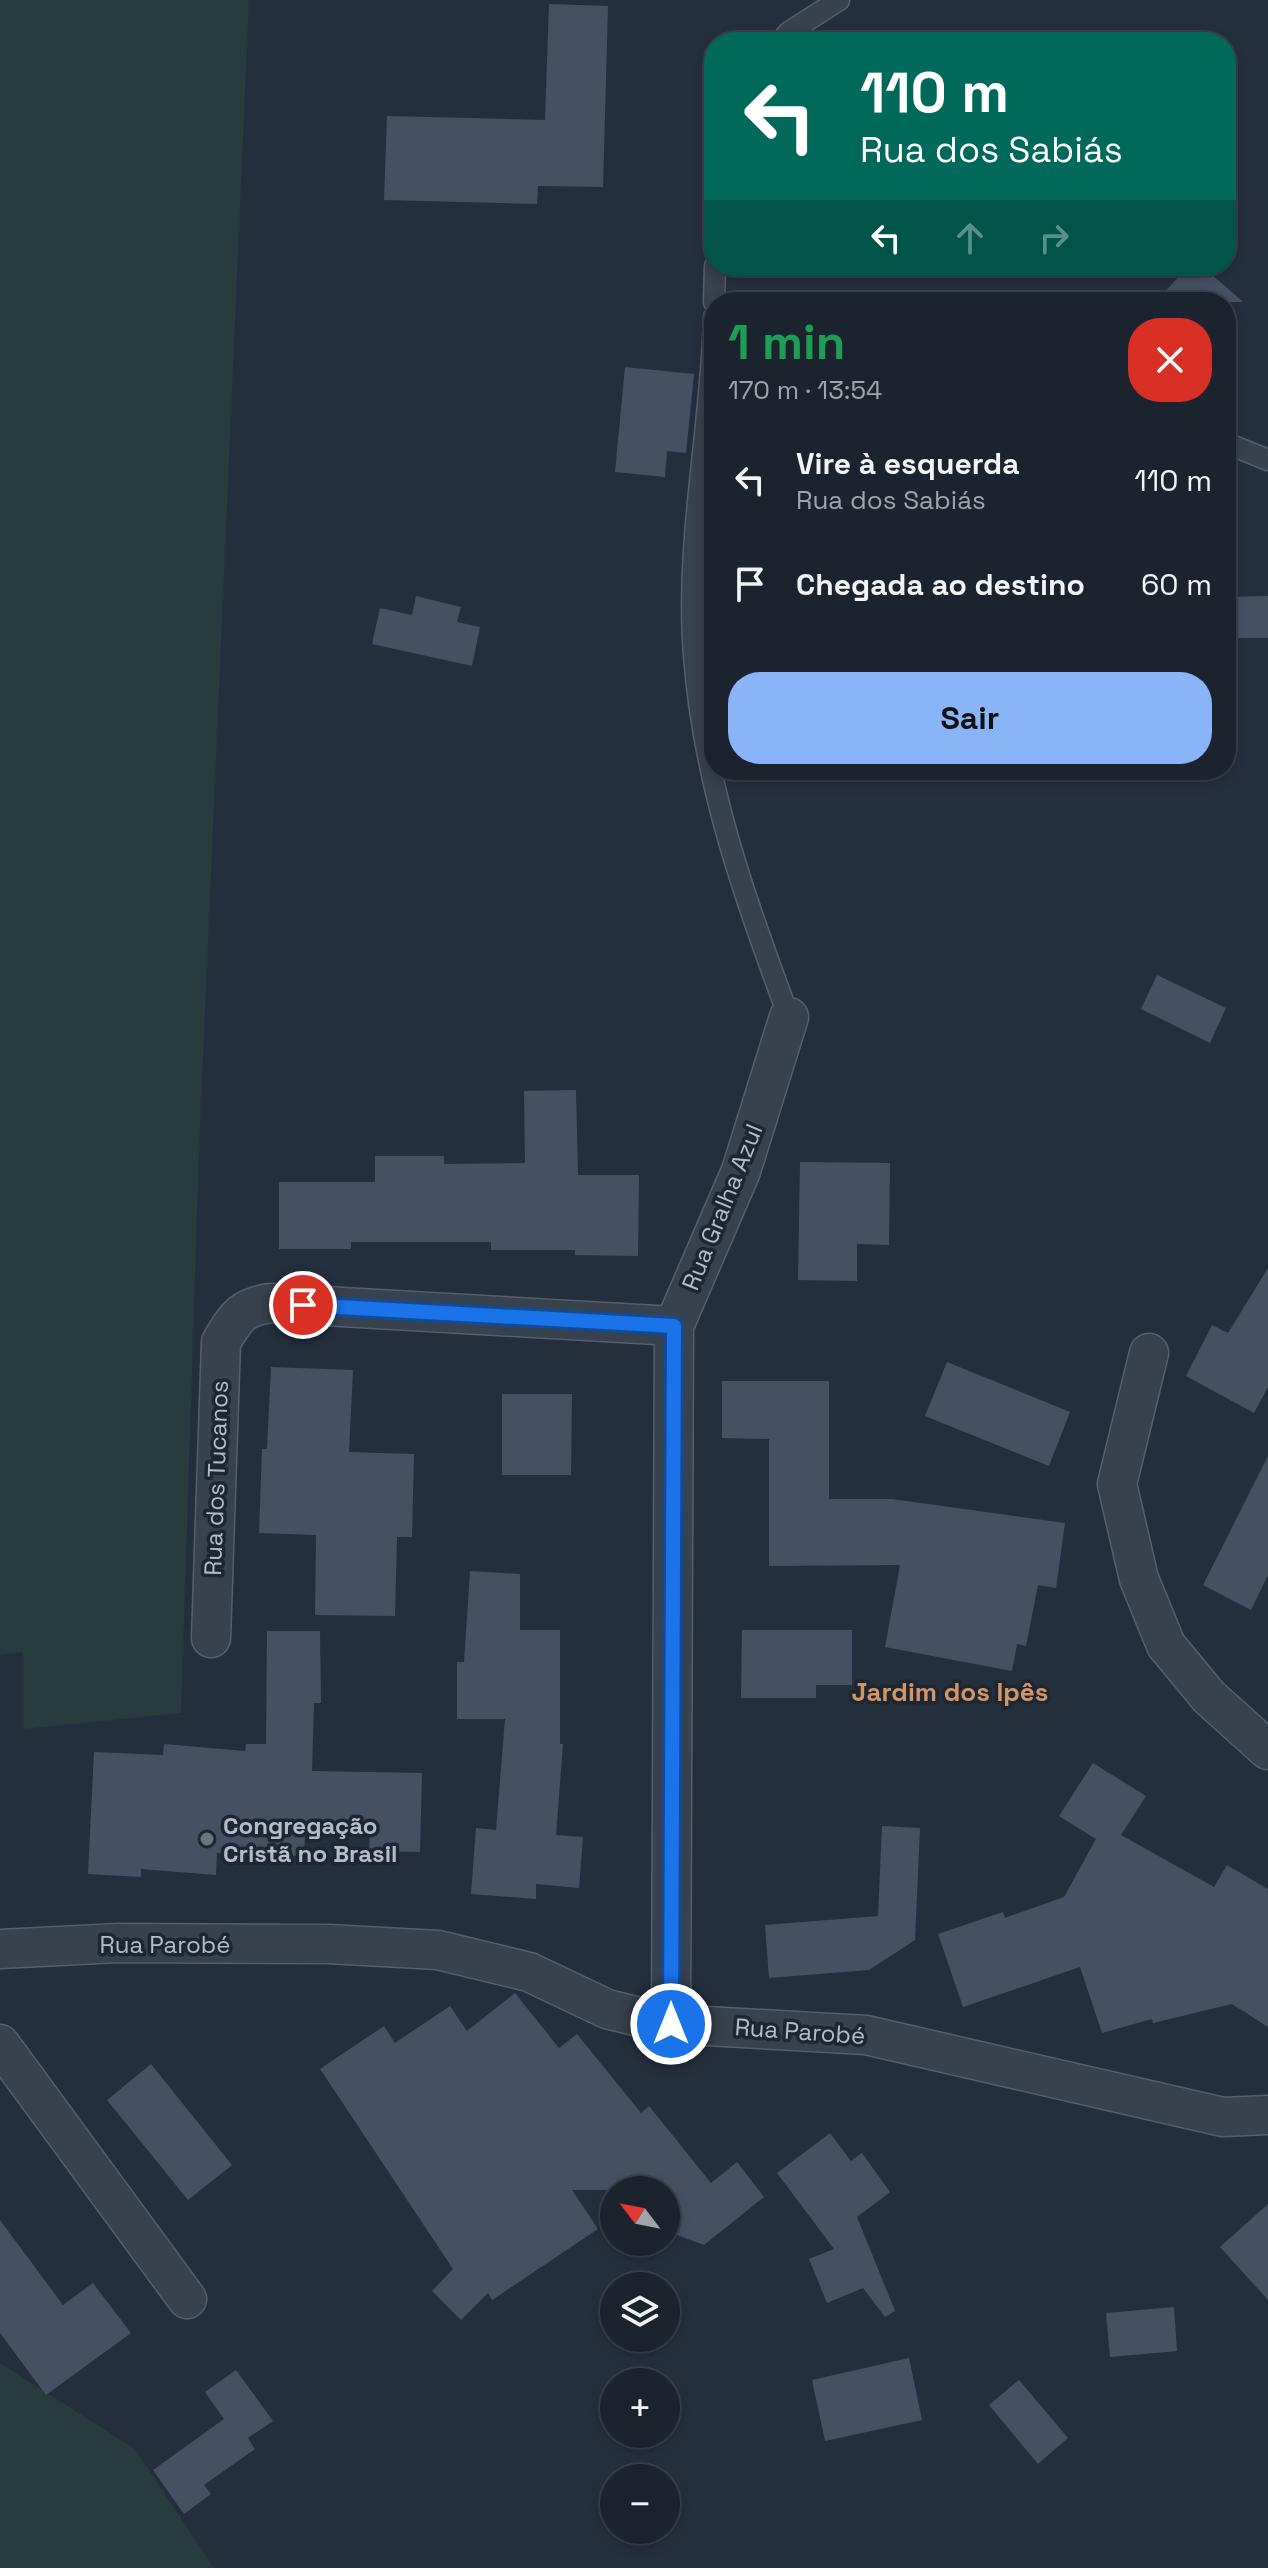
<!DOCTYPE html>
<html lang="pt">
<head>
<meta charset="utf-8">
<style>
  body { margin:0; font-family:"Space Grotesk",sans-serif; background:#282f3a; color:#f1f3f6; height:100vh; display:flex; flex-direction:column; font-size:30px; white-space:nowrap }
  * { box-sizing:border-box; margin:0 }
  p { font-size:26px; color:#a0a4aa }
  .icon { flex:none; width:44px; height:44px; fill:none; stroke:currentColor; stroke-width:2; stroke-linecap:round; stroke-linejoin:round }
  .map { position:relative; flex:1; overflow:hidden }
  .sheet { position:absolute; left:704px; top:292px; width:532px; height:488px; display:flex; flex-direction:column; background:#1b232e; border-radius:32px; box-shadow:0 4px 12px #0003,0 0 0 2px #39404a }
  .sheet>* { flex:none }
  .guide { position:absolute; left:704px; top:32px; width:532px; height:244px; border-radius:32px; box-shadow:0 4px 12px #0003,0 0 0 2px #39404a; background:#00695c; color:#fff; overflow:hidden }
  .needle { width:52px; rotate:302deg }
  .buttons { position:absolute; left:600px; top:2176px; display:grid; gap:16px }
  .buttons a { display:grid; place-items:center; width:80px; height:80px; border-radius:50%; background:#1b232e; box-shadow:0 4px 12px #0003,0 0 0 2px #39404a; font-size:40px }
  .pin { position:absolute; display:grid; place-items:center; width:68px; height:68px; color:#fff; margin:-34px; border:4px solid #fff; border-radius:50%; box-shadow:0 2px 8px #0007 }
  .me { position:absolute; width:88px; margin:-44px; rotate:0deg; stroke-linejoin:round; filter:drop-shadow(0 0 6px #0008) }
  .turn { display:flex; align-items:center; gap:28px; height:168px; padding:0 24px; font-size:36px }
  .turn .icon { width:104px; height:104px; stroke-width:2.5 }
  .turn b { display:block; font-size:56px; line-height:68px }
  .lanes { display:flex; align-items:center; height:76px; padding:0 24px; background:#0003; justify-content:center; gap:40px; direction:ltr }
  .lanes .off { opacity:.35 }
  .round { display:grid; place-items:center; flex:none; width:84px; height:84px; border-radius:32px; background:#282f3a }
  .summary { display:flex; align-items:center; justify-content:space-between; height:136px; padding:0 24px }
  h1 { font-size:48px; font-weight:700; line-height:60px; color:#1e9e55 }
  .button { display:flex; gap:16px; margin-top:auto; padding:16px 24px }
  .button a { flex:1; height:92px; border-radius:32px; background:#8ab4f8; color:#111; font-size:32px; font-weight:700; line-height:92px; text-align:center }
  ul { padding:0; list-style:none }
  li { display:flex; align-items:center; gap:24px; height:104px; padding:0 24px }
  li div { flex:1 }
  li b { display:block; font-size:30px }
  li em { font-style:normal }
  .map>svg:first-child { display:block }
  .green { fill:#263c3f }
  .building { fill:#455162 }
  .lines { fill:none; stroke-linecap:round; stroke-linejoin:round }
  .lane-casing { stroke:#565f6c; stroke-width:23 }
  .street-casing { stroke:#565f6c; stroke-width:41 }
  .lane { stroke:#38414e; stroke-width:20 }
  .street { stroke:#38414e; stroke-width:38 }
  .route-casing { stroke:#114b97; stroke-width:20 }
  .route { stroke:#1a73e8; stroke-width:14 }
  .worship-dot { fill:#6b7280; stroke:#1d2633; stroke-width:3 }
  .labels { text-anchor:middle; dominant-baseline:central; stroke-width:7; stroke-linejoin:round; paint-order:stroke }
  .street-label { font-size:24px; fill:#b4bcc9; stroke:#1d2633 }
  .poi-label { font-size:24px; font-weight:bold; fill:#b4bcc9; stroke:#1d2633; text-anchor:start }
  .neighbourhood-label { font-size:26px; font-weight:bold; fill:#d59563; stroke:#1d2633 }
</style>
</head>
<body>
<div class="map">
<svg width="1268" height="2568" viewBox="0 0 1268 2568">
  <rect width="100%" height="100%" fill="#242f3e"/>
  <path class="green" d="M0,0H249L199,1150L181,1713L23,1729V1652L0,1655Z
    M0,2363L135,2449L214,2568H0Z"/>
  <path class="building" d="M549,4L608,6L603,187L538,186L537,204L384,200L387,116L545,120Z
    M1188,266H1202L1243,302H1156Z
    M625,367L694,374L686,453L667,451L665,477L615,472Z
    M416,596L461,607L457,622L480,627L472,666L372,644L380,608L412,615Z
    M1268,596V638H1226V597Z
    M1157,975L1226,1008L1210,1043L1141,1009Z
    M576,1090L578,1175H639L638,1256L575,1255V1250H491V1242H351V1249H279V1182H375V1156H444V1164L525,1163L524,1091Z
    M800,1162L890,1163L889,1245L857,1244V1281L798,1280Z
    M1268,1268V1387L1254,1413L1186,1376L1212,1325L1228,1333Z
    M947,1362L1070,1412L1049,1466L925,1416Z
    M271,1367L353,1370L349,1452L414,1454L412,1537H397L395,1616L315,1615L316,1535L259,1533L262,1449H267Z
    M722,1381H829V1499H892L1065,1523L1056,1588L1038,1585L1026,1646L1017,1644L1012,1671L885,1647L900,1565L769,1566V1439L722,1438Z
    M502,1394H572L571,1475H502Z
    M1268,1456V1575L1251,1610L1203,1585Z
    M470,1571L520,1574V1630H560V1744H563L556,1835L583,1837L579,1888L536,1884V1899L471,1894L476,1828L496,1830L505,1719H457V1662H464Z
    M742,1630H852V1685H816V1698H741Z
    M267,1631H320L321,1703H314L312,1771L422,1773L420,1852L369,1851L370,1833L305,1832L304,1856L217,1853L216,1875L141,1869V1877L88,1874L94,1752L163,1755L164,1744L245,1751L246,1744H266Z
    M1093,1763L1146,1796L1121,1835L1214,1887L1227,1865L1268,1889V2027L1232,2004L1153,2023L1152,2019L1102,2033L1080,1967L963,2007L938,1934L1003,1912L1005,1918L1064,1897L1096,1839L1059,1816Z
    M882,1826L920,1828L915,1940L869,1970L769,1978L765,1925L878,1916Z
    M515,1993L559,2048L577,2034L641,2113L649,2106L711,2183L737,2162L764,2197L704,2245L674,2234L666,2224V2190H572L598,2229L492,2300L488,2293L461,2320L432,2291L453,2269L320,2069L384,2026L395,2043L450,2006L467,2031Z
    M151,2064L232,2165L188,2200L107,2100Z
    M830,2133L851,2161L862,2153L890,2192L857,2217L895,2311L885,2317L863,2288L827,2303L809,2259L834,2249L777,2173Z
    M1268,2204V2300L1220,2247Z
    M0,2220L63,2305L93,2283L131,2333L46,2395L0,2333Z
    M1174,2307L1177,2351L1110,2357L1106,2313Z
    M909,2358L922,2420L825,2441L812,2380Z
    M236,2370L273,2421L248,2438L255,2449L204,2485L211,2494L184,2514L153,2470L224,2419L205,2392Z
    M1019,2380L1068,2438L1038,2464L989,2405Z"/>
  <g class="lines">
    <defs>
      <path id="lane" d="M780,42L789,32L839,0
        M714,302L715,266
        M714,317C711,430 685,542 694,655C703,781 745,900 789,1017
        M1226,443L1268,460"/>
      <path id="street" d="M1149,1353L1117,1484L1139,1579L1166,1645L1209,1697L1268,1750
        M211,1638L221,1342C236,1317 242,1306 272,1303L674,1326
        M0,1949L118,1943L328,1944L438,1950L529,1972L607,2009L639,2017L671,2024L866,2035L1223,2117L1268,2115
        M671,2024L674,1326L741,1171L789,1017
        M0,2044L187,2299"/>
    </defs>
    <use href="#lane" class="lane-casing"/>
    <use href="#street" class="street-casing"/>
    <use href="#lane" class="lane"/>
    <use href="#street" class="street"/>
  </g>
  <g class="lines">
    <defs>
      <path id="route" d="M303,1305L674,1326L671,2024"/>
    </defs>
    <use href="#route" class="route-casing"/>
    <use href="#route" class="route"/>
  </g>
  <circle class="worship-dot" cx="207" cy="1839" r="8"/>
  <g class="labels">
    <g class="street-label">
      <text transform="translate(722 1207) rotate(-68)">Rua Gralha Azul</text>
      <text transform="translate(216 1478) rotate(-88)">Rua dos Tucanos</text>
      <text x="165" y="1944">Rua Parobé</text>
      <text transform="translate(800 2031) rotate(4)">Rua Parobé</text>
    </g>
    <g class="poi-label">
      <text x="223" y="1825">Congregação<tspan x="223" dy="28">Cristã no Brasil</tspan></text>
    </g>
    <g class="neighbourhood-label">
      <text x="950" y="1692">Jardim dos Ipês</text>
    </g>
  </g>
</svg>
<div class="buttons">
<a><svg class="needle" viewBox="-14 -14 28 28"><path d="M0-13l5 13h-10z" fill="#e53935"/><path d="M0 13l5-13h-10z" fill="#a0a4aa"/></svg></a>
<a><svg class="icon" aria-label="layers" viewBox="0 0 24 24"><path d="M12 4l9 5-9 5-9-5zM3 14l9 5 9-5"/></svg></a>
<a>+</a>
<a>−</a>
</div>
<div class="pin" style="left:303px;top:1305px;background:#d93025"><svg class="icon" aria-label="arrive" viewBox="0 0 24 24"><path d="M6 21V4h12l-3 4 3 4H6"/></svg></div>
<svg class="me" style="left:671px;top:2024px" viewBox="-20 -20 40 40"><circle r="17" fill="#1a73e8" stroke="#fff" stroke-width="3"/><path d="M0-11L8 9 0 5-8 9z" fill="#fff"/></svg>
<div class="guide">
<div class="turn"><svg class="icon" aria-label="left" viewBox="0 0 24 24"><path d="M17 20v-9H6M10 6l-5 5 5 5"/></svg><div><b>110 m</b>Rua dos Sabiás</div></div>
<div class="lanes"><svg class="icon" aria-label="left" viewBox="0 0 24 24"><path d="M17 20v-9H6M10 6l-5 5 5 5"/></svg><svg class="icon off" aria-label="ahead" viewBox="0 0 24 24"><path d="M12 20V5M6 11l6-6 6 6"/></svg><svg class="icon off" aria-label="right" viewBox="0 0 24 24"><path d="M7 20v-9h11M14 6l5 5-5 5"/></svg></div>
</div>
<section class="sheet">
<div class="summary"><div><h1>1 min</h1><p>170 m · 13:54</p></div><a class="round" style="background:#d93025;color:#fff"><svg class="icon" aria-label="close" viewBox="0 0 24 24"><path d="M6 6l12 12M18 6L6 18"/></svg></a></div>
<ul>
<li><svg class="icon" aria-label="left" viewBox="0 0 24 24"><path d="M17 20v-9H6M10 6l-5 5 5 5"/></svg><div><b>Vire à esquerda</b><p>Rua dos Sabiás</p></div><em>110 m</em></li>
<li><svg class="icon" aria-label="arrive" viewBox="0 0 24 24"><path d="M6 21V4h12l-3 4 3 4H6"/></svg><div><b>Chegada ao destino</b></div><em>60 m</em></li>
</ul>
<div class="button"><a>Sair</a></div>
</section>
</div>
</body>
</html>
